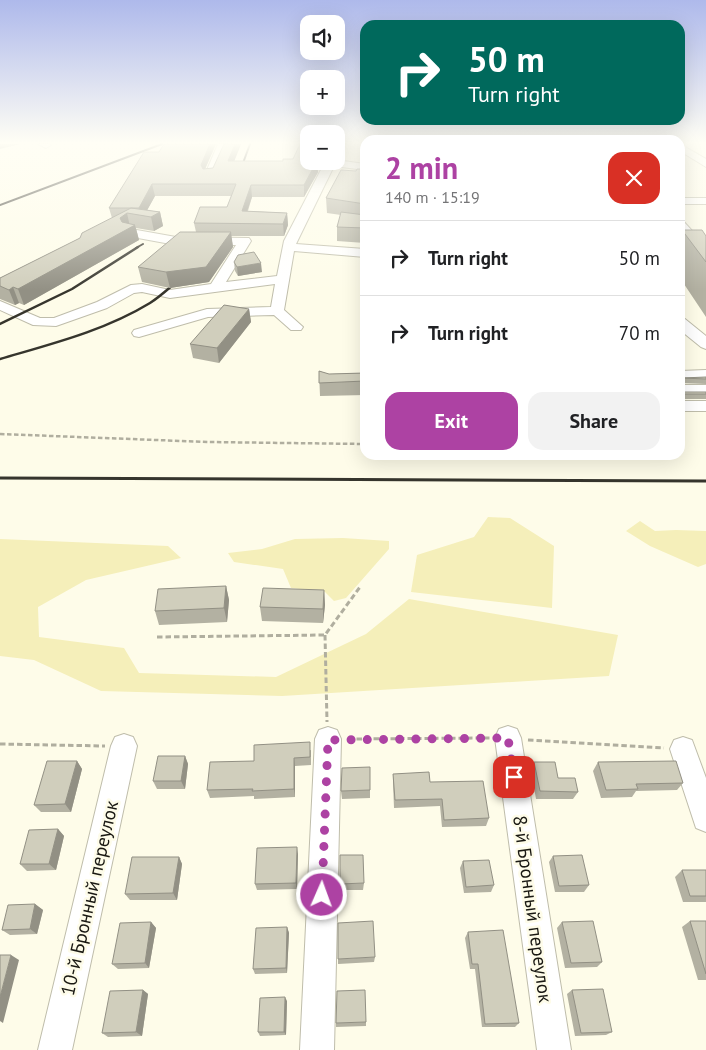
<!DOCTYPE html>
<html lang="en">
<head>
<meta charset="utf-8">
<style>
  body { margin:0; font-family:"PT Sans",sans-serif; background:#f2f2f2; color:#202124; height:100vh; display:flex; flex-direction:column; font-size:19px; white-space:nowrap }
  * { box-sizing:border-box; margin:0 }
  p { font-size:16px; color:#757577 }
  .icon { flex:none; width:28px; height:28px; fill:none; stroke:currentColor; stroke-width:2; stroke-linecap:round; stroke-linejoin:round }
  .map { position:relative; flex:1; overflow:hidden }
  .drawer { position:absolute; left:360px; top:135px; width:325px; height:325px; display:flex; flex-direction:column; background:#fff; border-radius:15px; box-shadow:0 5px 20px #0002 }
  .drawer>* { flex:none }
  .guide { position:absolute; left:360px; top:20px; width:325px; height:105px; border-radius:15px; box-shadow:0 5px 20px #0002; background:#00695c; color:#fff; overflow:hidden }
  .fabs { position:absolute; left:300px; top:15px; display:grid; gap:10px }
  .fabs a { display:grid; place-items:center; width:45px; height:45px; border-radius:10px; background:#fff; box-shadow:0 5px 20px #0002; font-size:25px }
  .pin { position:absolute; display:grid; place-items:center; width:42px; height:42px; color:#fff; margin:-21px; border-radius:10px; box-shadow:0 2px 8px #0006 }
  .me { position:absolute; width:55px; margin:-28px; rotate:2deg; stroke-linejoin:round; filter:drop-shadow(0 0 4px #0008) }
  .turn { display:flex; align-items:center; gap:18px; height:105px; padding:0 25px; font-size:22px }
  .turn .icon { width:65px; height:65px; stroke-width:2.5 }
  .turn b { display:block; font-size:35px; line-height:42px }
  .round { display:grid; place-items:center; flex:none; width:52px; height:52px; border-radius:15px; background:#f2f2f2 }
  .summary { display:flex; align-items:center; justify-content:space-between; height:85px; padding:0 25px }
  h1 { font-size:30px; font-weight:700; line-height:38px; color:#ad42a3 }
  .cta { display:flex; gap:10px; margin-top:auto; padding:10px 25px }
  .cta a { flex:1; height:58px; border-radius:15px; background:#ad42a3; color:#fff; font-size:20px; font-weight:700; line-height:58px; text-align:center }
  .cta a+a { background:#f2f2f2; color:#202124 }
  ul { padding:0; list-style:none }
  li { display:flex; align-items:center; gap:15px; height:75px; padding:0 25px; border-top:1px solid #e0e0e0 }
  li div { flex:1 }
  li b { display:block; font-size:19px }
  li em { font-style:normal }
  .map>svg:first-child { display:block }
  .green { fill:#f5efba }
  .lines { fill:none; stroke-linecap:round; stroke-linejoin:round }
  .minor-casing { stroke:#bfbdab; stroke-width:2 }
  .path-far1 { stroke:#b0ae9f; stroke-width:2.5; stroke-dasharray:4.5 2.5; stroke-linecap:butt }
  .path { stroke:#b0ae9f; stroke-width:3; stroke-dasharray:5.5 3; stroke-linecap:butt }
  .minor { fill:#fff; fill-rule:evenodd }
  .rail-far2 { stroke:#36352d; stroke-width:2 }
  .rail-far1 { stroke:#36352d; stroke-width:2.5 }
  .rail { stroke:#36352d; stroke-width:3 }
  .wall { fill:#b3b1a2 }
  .shaded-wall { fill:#929084 }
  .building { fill:#d0cebc; stroke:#929084 }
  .route { stroke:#ad42a3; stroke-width:9; stroke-dasharray:0 16.2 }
  .labels { text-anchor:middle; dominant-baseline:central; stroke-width:5; stroke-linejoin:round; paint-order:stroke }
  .near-street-label { font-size:19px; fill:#191812; stroke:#fefce9 }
</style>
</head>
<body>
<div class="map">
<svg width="706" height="1050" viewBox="0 0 706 1050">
  <rect width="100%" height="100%" fill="#fefce9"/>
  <path class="green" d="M488,517L510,518L554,546L552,608L411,592L417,555L474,537Z
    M640,521L655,531L676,530L706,531V564L698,567L650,546L626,531Z
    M343,538L389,541V549L346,598L334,601L325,592L291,588L283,569L234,562L228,553L262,549L295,539Z
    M0,539L168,546L181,558L86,580L38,607L39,637L124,648L139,673L276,677L366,634L409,599L618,635L609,676L282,696L101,691L34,660L0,656Z"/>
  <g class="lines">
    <defs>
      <path id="minor" d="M38,144H50L51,145L46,148Z
        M218,144H228L214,177L213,179H205L204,177Z
        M336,144H345L336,148Z
        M680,144L706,159V167L680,151Z
        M336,160L365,164V170L334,166L296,244L365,249V257L294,251L284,310L303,327L301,330H291L274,315L208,317L139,337L134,336L132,333L134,330L207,309L271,307L275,284L170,298L142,292L134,293L107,308L56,326L33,325L0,310V301L40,318H54L97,302L131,285L142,284L170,290L211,284L236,245H176L127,236L125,233L131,229L176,237L249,238L251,241L226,282L277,276L284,241L325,162Z
        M680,198H706V204H680Z
        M680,221L684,222L706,246V258L701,257L680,232Z
        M680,318L685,319L706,336V349L701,347L680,330Z
        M706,370V380L680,381V371Z
        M680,385H706V395H680Z
        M680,401H706V411H680Z
        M508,726L517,729L521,738L571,1050H537L495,738L499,729Z
        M328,727L337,730L341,739L334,1050H300L315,739L319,730Z
        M124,734L133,737L137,746L72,1050H38L111,746L115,737Z
        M683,737L692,740L706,778V832L696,828L670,749L674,740Z"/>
    </defs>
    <use href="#minor" class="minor-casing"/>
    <path class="path-far1" d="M0,434L208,442L365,444"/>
    <path class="path" d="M325,635L327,722
      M157,637L325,635L360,587
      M348,739L490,738
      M528,740L664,748
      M0,744L105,746"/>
    <use href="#minor" class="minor"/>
    <path class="rail-far2" d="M239,174L250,144
      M0,205L162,144
      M136,248L143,244"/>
    <path class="rail-far1" d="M0,324L72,289L138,247
      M0,359C51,344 104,331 150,303C161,296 170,287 180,279"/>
    <path class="rail" d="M0,478L706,481"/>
  </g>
  <path class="wall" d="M164,144H216L205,169L213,168L241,144L234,161L317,164L318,172L304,197H252L248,211L287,213L288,225L284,236H231L233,247L209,282L170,288L142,282L138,267L196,232L194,223L227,207L231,196H155L147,210L160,212L163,226L154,231L136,228L139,240L24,305L19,303L15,305L0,299V278L80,238L112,218L109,208L159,152Z
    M365,169V243L337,241V227L341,215L327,213L326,198L356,171Z
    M682,230L706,236V317L680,278V237Z
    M234,262L262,272L238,276L235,271Z
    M249,309L251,322L219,363L193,358L190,344Z
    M319,371L329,374L365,373V395L320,396Z
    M680,375L682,378L706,377V384L680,383V390L682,392H706V399H680Z
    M226,586L229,600L227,622L159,625L155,611Z
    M324,590L325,605L323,623L262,621L260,607Z
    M311,750V765L295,766V797L254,799V796L210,798L207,790L254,761Z
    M185,756L188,764L185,789H157L153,781Z
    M77,761L82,769L71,812H41L34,805Z
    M534,762L578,792L573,799H536L531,770Z
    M598,762L683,783L677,790L636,791L632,797L601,798L593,771Z
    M393,774L430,782L489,818L486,826L442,827L440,806L394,808L393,782Z
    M370,790V798L342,799L341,791Z
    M58,829L64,836L56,870L27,871L20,864Z
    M298,854L297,889L257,890L255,884Z
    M553,856L589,885L584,892H555L549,862Z
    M179,857L182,864L177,900H130L125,894Z
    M463,861L494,885L491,892L464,893L460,868Z
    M682,870H706V902H683L675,877Z
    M364,883L363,890H340V884Z
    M35,904L43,910L37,934L10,935L2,930Z
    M690,921H706V980H698L682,927Z
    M151,922L156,928L149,968L118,969L112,964Z
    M562,922L602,962L597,967L565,968L557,928Z
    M287,927L289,933L287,973L255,974L253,969Z
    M468,932L519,1023L515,1027H482L475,969H470L465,938Z
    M375,957L374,962L338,964V959Z
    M143,990L148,994L142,1036L108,1037L102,1033Z
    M572,990L612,1032L606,1035L575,1036L567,994Z
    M287,1001L286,1035L260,1036L258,1032Z
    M366,1022V1026L336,1027V1023Z"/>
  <path class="shaded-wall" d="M0,144H20L0,149Z
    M210,144H216L202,176L201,165Z
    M235,144H241L230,172L228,161Z
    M314,161H318L317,164L318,172L304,197V185Z
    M152,184L155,196L144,216L140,215L139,208Z
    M251,185L252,197L243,223L242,211Z
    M160,212L163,226L154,231L151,217Z
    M127,213L130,227L135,225L139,240L24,305L18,289Z
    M287,213L288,225L284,236L283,224Z
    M231,232L233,247L209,282L170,288L166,272Z
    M261,263L262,272L238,276L237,267Z
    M13,287L19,303L15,305L9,290Z
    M249,309L251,322L219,363L217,348Z
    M226,586L229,600L227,622L224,608Z
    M324,590L325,605L323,623V609Z
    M185,756L188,764L185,789L181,781Z
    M294,758L295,766V797L294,789Z
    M77,761L82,769L71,812L65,804Z
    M58,829L64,836L56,870L49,864Z
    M297,847L298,854L297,889L296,883Z
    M179,857L182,864L177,900L173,893Z
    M35,904L43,910L37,934L30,929Z
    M151,922L156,928L149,968L145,963Z
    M287,927L289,933L287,973L286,968Z
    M11,955L19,960L3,1023L0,1021V997Z
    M143,990L148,994L142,1036L136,1032Z
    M285,997L287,1001L286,1035L284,1032Z"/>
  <path class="building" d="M164,144H210L201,165L203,169L213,168L224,144H235L228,161H283V159H293L300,144H309V161H317L304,185H251L242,211L287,213L283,224L194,223L200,207H227L236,184H152L139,208H109L144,152H159Z
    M357,169H365V204L326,198L341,170L356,171Z
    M131,208L160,212L151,217L127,213L120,218L122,222L135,225L18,289L13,287L9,290L0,286V278L80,238L82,233Z
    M341,212L365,215V228L337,227Z
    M682,230H702L706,236V262Z
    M180,232H231L206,267L166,272L138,267Z
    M254,252L261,263L237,267L234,262L238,255Z
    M224,305L249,309L217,348L190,344Z
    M319,371L329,374L365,373V381L319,383Z
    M680,375L682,378L706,377V379L682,378L680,380V390L682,392H706V394H682L680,396Z
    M226,586L224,608L155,611L158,589Z
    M263,588L324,590L323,609L260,607Z
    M310,742V757L294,758V789L252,791L253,789L207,790L210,762L254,761V745Z
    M158,756H185L181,781H153Z
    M47,761H77L65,804L34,805Z
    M676,761L683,783L636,784L638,789L606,790L598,762Z
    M534,762H555L558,778H575L578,792L540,791Z
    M370,767V790L341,791L342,768Z
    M429,772L430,782L483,781L489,818L444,820L442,799L395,800L393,774Z
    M58,829L49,864H20L29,830Z
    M297,847L296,883L255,884L257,848Z
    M340,855H363L364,883L340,884Z
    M582,855L589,885L559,886L553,856Z
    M132,857H179L173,893L125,894Z
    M489,860L494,885L466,887L463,861Z
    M682,870H706V896H690Z
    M35,904L30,929L2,930L8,905Z
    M373,921L375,957L338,959V923Z
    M593,921L602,962L571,963L562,922Z
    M690,921H706V974Z
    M151,922L145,963L112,964L120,923Z
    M287,927L286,968L253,969L256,928Z
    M503,930L519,1023L485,1024L478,964H472L468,932Z
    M0,955H11L0,997Z
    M603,989L612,1032L581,1033L572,990Z
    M143,990L136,1032L102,1033L110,991Z
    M365,990L366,1022L336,1023L337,991Z
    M285,997L284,1032H258L260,998Z"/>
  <linearGradient id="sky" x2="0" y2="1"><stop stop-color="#aeb9eb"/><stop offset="0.49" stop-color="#fffef5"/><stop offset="1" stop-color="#fffef5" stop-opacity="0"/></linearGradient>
  <rect width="706" height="291" fill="url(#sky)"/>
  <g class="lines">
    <path class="route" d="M322,895L328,740L508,738L514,777"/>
  </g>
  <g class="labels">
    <g class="near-street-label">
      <text transform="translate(89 898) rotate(-77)">10-й Бронный переулок</text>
      <text transform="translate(533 909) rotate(82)">8-й Бронный переулок</text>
    </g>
  </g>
</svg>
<div class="fabs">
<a><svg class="icon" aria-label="sound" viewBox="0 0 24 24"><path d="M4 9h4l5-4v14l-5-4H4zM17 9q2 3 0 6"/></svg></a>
<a>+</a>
<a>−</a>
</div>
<div class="pin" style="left:514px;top:777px;background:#d93025"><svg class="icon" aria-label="arrive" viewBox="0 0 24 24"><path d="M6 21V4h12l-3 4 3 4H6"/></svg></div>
<svg class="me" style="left:322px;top:895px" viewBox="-20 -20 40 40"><circle r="17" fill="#ad42a3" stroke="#fff" stroke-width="3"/><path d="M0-11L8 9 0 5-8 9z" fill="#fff"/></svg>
<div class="guide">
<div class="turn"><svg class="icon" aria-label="right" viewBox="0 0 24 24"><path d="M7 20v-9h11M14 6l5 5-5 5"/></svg><div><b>50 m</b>Turn right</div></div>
</div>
<section class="drawer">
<div class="summary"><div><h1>2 min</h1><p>140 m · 15:19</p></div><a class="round" style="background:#d93025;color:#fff"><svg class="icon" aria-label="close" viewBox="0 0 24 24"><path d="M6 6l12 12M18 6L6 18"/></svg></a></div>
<ul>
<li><svg class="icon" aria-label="right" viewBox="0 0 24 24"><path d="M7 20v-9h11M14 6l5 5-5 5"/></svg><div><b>Turn right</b></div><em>50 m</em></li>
<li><svg class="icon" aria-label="right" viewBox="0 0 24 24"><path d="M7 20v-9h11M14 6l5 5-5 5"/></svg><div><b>Turn right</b></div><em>70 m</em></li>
</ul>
<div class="cta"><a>Exit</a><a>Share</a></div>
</section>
</div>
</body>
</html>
